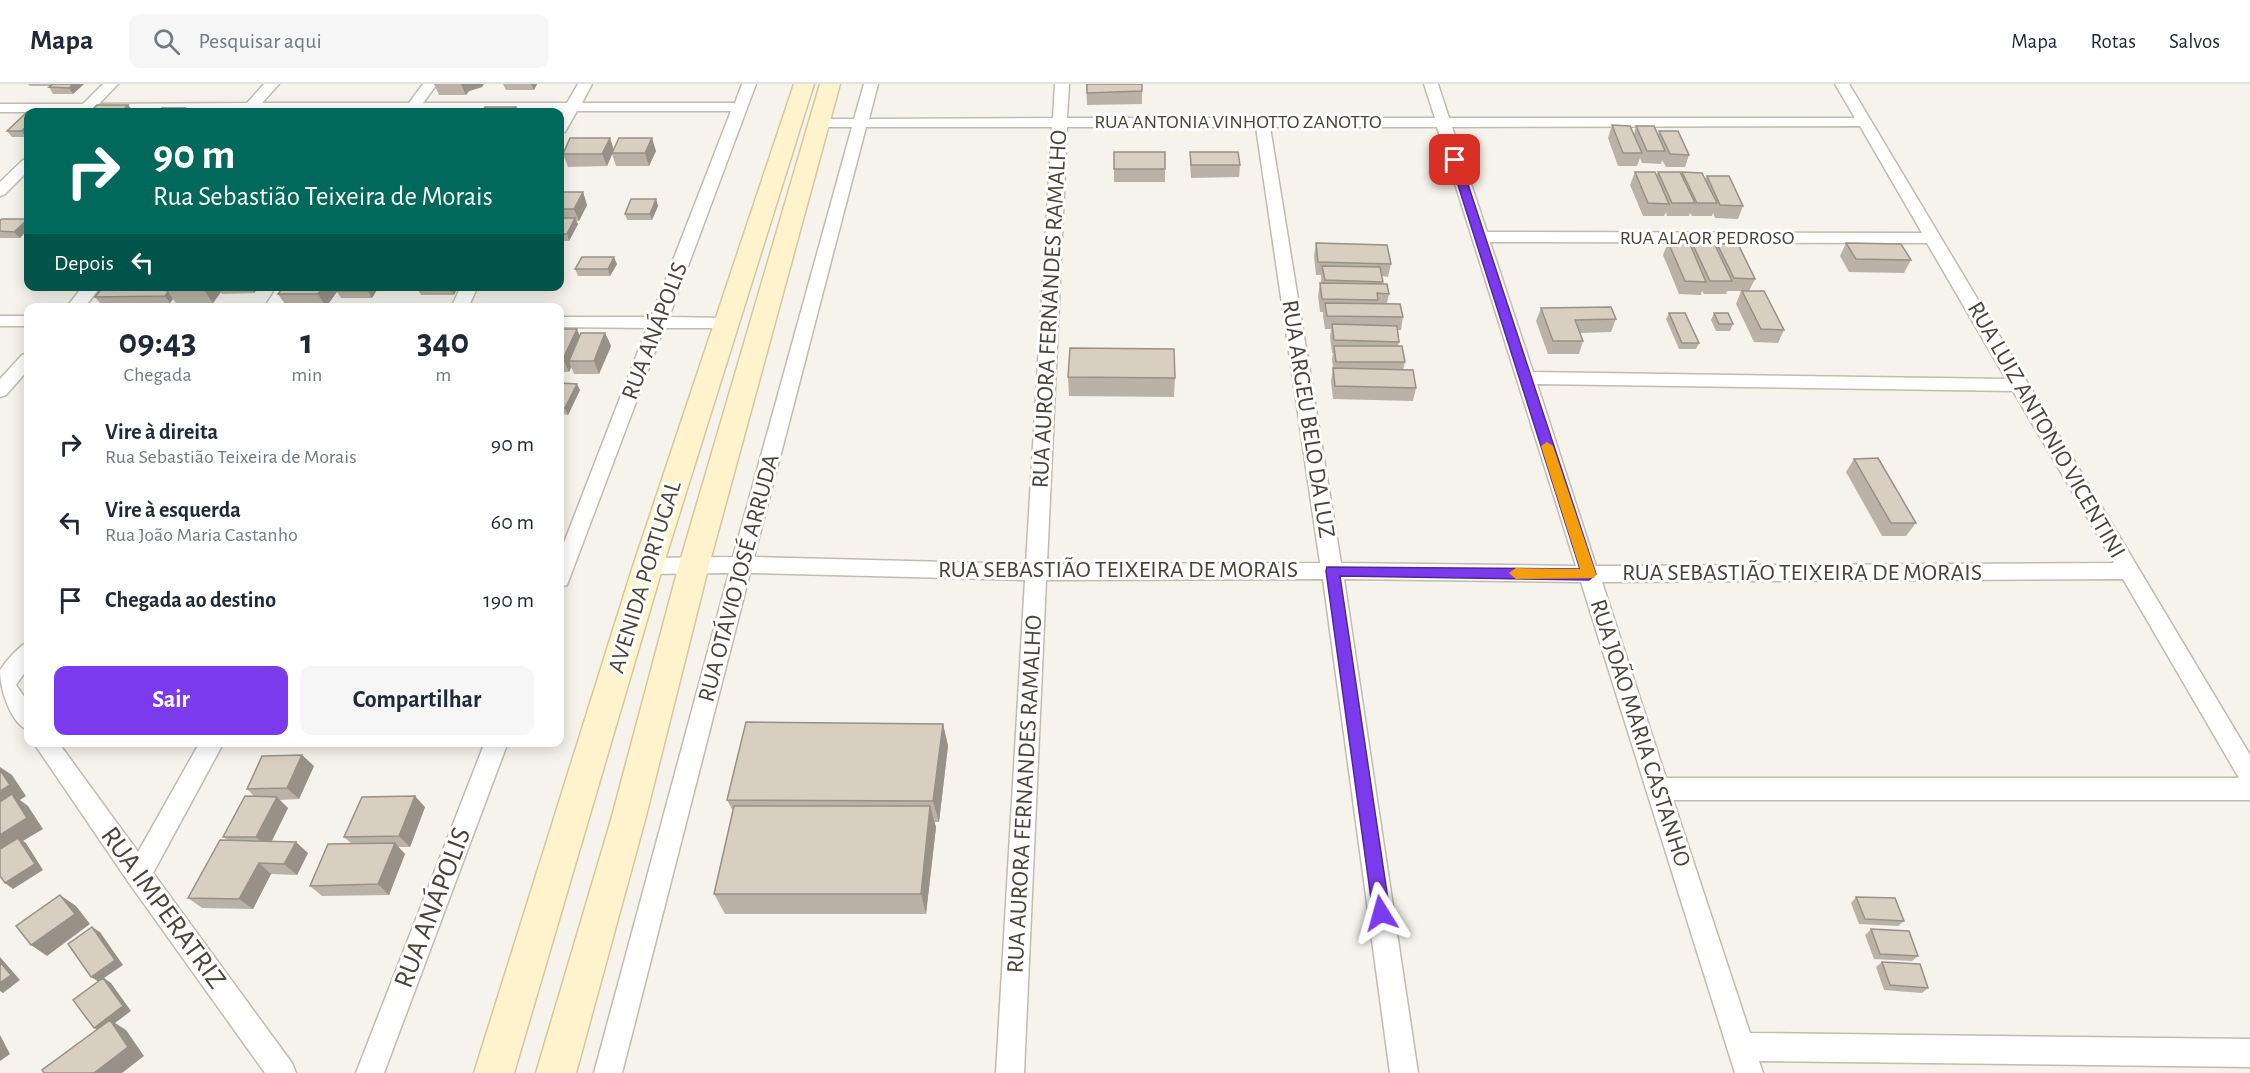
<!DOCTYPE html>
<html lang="pt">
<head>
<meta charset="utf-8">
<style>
  body { margin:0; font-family:"Alegreya Sans",sans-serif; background:#f6f6f7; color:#1f2937; height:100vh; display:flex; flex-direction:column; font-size:22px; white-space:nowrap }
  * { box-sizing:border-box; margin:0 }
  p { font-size:20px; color:#747a83 }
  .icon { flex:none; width:33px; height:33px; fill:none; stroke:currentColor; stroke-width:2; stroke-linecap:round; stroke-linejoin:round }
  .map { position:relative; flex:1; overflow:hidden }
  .sheet { position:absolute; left:24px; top:219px; width:540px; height:444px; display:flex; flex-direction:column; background:#fff; border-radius:12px; box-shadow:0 3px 15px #0003 }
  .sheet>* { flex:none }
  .banner { position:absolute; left:24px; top:24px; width:540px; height:183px; border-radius:12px; box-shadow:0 3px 15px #0003; background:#00695c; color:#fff; overflow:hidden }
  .pin { position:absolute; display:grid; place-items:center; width:51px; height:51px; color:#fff; margin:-26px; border-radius:12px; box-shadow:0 3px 9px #0006 }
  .me { position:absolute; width:66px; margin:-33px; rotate:352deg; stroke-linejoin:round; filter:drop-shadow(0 0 4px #0008) }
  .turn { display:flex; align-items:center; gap:21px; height:126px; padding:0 30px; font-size:27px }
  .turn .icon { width:78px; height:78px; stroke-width:2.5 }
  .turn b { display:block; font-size:42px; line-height:51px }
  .then { display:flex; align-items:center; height:57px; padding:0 30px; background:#0003; gap:12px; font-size:22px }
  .eta { display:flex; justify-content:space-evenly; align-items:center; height:102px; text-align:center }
  .eta b { font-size:36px; font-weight:700; line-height:42px }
  .primary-button { display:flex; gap:12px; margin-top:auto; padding:12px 30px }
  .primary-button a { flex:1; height:69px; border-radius:12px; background:#7c3aed; color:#fff; font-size:24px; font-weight:700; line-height:69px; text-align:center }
  .primary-button a+a { background:#f6f6f7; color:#1f2937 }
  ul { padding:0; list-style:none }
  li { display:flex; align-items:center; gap:18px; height:78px; padding:0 30px }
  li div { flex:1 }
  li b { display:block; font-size:22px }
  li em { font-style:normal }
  header { display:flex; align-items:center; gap:36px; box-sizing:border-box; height:84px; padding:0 30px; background:#fff; border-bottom:2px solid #e0e1e3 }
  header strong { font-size:28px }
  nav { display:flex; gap:33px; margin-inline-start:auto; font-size:21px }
  .search { width:420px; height:54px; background:#f6f6f7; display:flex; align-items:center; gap:15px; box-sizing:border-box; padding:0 21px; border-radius:12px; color:#747a83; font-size:22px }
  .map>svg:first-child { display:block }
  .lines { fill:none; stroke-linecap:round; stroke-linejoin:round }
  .street-casing { stroke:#c2bbae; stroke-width:3 }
  .secondary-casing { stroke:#d6c79b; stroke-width:3 }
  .street { fill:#fff; fill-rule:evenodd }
  .secondary { fill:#fff3cd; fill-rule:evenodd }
  .wall { fill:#bab2a6 }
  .shaded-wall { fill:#979187 }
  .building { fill:#d8cfc1; stroke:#979187; stroke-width:1.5 }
  .route { fill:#7c3aed; stroke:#51269a; stroke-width:1.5 }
  .slow { fill:#f59e0b }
  .labels { text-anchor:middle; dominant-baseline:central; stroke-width:6; stroke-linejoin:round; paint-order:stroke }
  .far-street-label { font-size:20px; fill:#4b4439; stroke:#fff }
  .street-label { font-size:24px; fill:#4b4439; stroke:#fff }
  .near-street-label { font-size:28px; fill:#4b4439; stroke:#fff }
</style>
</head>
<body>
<header>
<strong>Mapa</strong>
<div class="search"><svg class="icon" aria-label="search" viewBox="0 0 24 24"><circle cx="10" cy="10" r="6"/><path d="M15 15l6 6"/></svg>Pesquisar aqui</div>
<nav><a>Mapa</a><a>Rotas</a><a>Salvos</a></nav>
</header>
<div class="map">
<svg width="2250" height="989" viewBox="0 0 2250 989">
  <rect width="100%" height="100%" fill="#f6f3ec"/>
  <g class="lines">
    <defs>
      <path id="street" d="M103,0H118L99,20L247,19L264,0H279L262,19H409L423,0H437L423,19H567L578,0H592L582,19H735L742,0H756L669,233L726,234L732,235L735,239L732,243L726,244H664L567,501L560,503V469L647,244L560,243V233H651L731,27H577L565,48L560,49V33L563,28H0V20H83Z
        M864,0H878L869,35L1053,34L1055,0H1069L1067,34H1435L1424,0H1438L1449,34H1855L1835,0H1849L2250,671V716H1673L1750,949L2250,955V983L1759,977L1763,989H1735L1581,498L1344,495L1418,989H1390L1323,495L1046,496L1024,989H996L1025,496L750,489L622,989H594L729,489L648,490L641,488L638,482L641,476L648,474L733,473L852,43H818L811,39L818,35H854ZM1860,42L1922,149L1487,148L1452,43ZM866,43H1052L1026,480L754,473ZM1067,43H1256L1320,479L1047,480ZM1270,43H1437L1576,482L1341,479ZM1490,158L1927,159L2006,295L1533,288ZM1537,300L2013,307L2114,479L1596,482ZM2123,495L2239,694H1666L1602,498Z
        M28,74V87L5,110L0,112V98L23,76Z
        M83,202H101L84,224H66Z
        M278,202H295L281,224H264Z
        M461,202H478L468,224H451Z
        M0,232H28V242H0Z
        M28,269V286L6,311L0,313V295L22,271Z
        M28,558V584L16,601L28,618V646C11,640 0,605 0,587C3,580 20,561 28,558Z
        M33,658H58L138,768L200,658H224L153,789L292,979L296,989H265L129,799Z
        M485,658H508L384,989H356Z"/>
      <path id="secondary" d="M794,0H814L663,482L514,989H474L633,482Z
        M820,0H840L709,481L645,736L576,989H536L611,736L679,481Z"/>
    </defs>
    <use href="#street" class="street-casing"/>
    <use href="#secondary" class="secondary-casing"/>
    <use href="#street" class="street"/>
    <use href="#secondary" class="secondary"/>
  </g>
  <path class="wall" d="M28,0H52L50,2H30Z
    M53,0H84L73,10H53L49,3Z
    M434,0H484L482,3L469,7L466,11H439Z
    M503,0H537L534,6H506Z
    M1086,0L1142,7V20L1087,21Z
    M27,28L26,53H12L7,47Z
    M1612,41L1634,50L1636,42L1658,51L1659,47L1689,71L1685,83H1666L1662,76L1661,80L1642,79L1640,74L1637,82H1618L1608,54Z
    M614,65L656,67L649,82H616L612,70L607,82L568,83L563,70Z
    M1114,68L1165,85V98H1114Z
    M1190,68L1240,81L1239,93L1191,94L1190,80Z
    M1635,88L1657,91L1658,88L1681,91L1682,88L1705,95L1707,92L1743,122L1738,135L1715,134L1713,129L1712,132H1692L1690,129L1689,132H1667L1666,128L1664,132H1643L1630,101Z
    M560,108H583L587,121L579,137H576L578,140L569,157H560Z
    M656,115L658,122L652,136H627L625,130Z
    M0,136H28V145L20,154H0Z
    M1668,158L1692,164L1693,161L1716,164L1717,160L1755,195L1749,207L1784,246L1778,259L1754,258L1736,220L1741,207H1727L1726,210H1704L1702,207L1701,211L1679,210L1663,171Z
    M1316,159L1391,180L1388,193L1382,192V200L1389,210L1387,219L1403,233L1401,246H1397L1399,258L1398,262L1405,278L1403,286L1416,304L1413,317L1333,315L1331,297L1333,284L1332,275L1333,269H1332L1330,253L1331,245H1325L1323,232V228H1320L1318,212L1320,199H1321V191H1316L1314,172Z
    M1846,159L1911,176L1904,189L1849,188L1840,172Z
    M617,180L610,192H578L575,185Z
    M104,202H260L254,209L222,210L221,208L213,219H176L173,215L170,219H100L95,213Z
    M284,202H336L338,205L378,204L372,214H341L337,208L326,223H287L278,210Z
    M416,202H458L454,211H421Z
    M1541,224L1616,235L1611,248L1580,249L1583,257L1579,270H1548L1536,237Z
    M1669,229L1699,259L1696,265H1679L1666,235Z
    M1714,229L1733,240L1730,247H1716L1711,236Z
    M560,245L580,252L605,249L611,262L599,290H574L571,283L569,288H560Z
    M1068,293L1175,294L1174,313L1069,312Z
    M560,299L580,306L568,331L560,330Z
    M1854,375L1916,439L1906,452H1882L1846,388Z
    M943,640L948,662L939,738H934L936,743L926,830H725L714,810L733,727L727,716Z
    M415,658H443L441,663H418Z
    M314,682L299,715L279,716L288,724L272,757L308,769L297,791L271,790L253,825L202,824L188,814L228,756L223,753L255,713L247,705Z
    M425,723L410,763H398L405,770L389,811L322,812L310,802L352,760L344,753Z
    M1856,813L1904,837L1898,842L1859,840L1851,819Z
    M1871,845L1918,872L1912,877L1874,875L1865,851Z
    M1882,878L1928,904L1922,909L1884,906L1876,883Z"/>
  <path class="shaded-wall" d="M73,0H84L73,10L69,4Z
    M461,0H484L482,3L469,7L466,11Z
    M531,0H537L534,6Z
    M128,21L133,27L131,28H121Z
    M516,23L518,28H513Z
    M28,40V51L26,53L22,47Z
    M610,54L614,66L607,82L602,70Z
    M652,54L656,67L649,82L645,69Z
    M583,108L587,121L579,137L574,125Z
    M656,115L658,122L652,136L650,130Z
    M575,134L578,140L569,157L567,150Z
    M28,135V141H26L28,143V145L20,154L14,148Z
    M614,173L617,180L610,192L608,185Z
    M206,202H226L218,203L221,208L213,219L204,206Z
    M250,202H260L254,209Z
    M324,202H336L338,206L326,223L318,210Z
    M371,202H377L378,204L372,214L368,207Z
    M450,202H458L454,211Z
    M168,208L173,215L170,219L165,212Z
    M577,245L582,258L569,277L571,283L569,288L563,275Z
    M605,249L611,262L599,290L594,277Z
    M577,300L580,306L568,331L565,324Z
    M561,384L564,390L560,401V386Z
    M943,640L948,662L939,738L933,717Z
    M438,658H443L441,663Z
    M302,671L314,682L299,715L287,704Z
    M0,683L12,691L26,712L20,716L28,722L43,745L23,757L26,759L43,786L13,805L5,799L0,772Z
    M415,712L425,723L410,763L399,752Z
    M277,713L288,724L268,764L256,753Z
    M930,722L936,743L926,830L921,810Z
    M296,758L308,769L297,791L284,780Z
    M395,759L405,770L389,811L378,800Z
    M259,779L271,790L253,825L239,815Z
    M60,811L76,822L90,840L47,872L31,861Z
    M92,843L100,848L123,881L104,894L111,899L131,927L115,939L126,946L144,972L122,989H94L102,949L94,944L99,898L91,893Z
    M0,873L20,896L3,909L0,907Z
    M0,951L10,970L0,977Z"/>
  <path class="building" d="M53,0H73L69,4L49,3Z
    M1087,0H1142V7L1087,9Z
    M97,21H128L121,28H90Z
    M485,23H516L513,28H482Z
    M162,24H185L181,28H158Z
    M349,25L346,28H321L323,26Z
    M299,26H320L318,28H297Z
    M384,26L382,28H361L362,27Z
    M276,27H290L289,28H275Z
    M27,28H41H28V40L22,47H7Z
    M1612,41L1630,42L1642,69H1623Z
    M1636,42H1654L1665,67H1647Z
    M1659,47H1678L1689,71L1670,70Z
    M570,54H610L602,70H563Z
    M619,54H652L645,69H612Z
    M1114,68H1165V85H1114Z
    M1190,68H1238L1240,81H1191Z
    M1635,88H1655L1669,120L1648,119Z
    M1658,88H1680L1695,119H1672Z
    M1682,88L1702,89L1717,119H1697Z
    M1707,92H1729L1743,122L1720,121Z
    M560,108H583L574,125H560Z
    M631,115H656L650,130H625Z
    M560,134H575L567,150H560Z
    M2,135H28L14,148L0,147V136Z
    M1668,158H1689L1706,198L1685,197Z
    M1316,159L1387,161L1391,180L1318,178Z
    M1846,159L1901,160L1911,176L1856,175Z
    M1717,160H1738L1755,195L1734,194Z
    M1693,161H1715L1732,197H1710Z
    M582,173H614L608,185H575Z
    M1322,182L1380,183L1383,198L1325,196Z
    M1320,199L1387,200L1389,210L1377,209L1378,216L1322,215Z
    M104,202H169L166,206L168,208L165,212L95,213Z
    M169,202H206L204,206H166Z
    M218,202H250L218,203Z
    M284,202H324L318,210H278Z
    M340,202H371L368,207H337Z
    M1742,207H1764L1784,246L1761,245Z
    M1325,219L1400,220L1403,233L1327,232Z
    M1611,223L1616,235L1575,236L1583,257H1553L1541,224Z
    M1669,229H1685L1699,259H1682Z
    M1714,229H1728L1733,240H1719Z
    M1332,240L1397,242L1399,258L1334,256Z
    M560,245H577L563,275H560Z
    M581,249H605L594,277H569Z
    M1334,262H1402L1405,278H1336Z
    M1070,264L1174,265L1175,294L1068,293Z
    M1333,284L1413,286L1416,304L1335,302Z
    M560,299L577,300L565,324H560Z
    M1878,374L1916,439H1891L1854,375Z
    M746,638L943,640L933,717L727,716Z
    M302,671L287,704L247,705L262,672Z
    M0,686L10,701L0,707Z
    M12,710L27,734L0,751V718Z
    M245,712L277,713L256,753H223Z
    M415,712L399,752L344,753L362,713Z
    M734,722H930L921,810H714Z
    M18,754L35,780L5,799L0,792V765Z
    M220,756L296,758L284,780L259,779L239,815L188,814Z
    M395,759L378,800L310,802L328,760Z
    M60,811L75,830L31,861L16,842Z
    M1856,813L1895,814L1904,837L1865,835Z
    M92,843L115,876L91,893L68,860Z
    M1871,845L1909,847L1918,872L1880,870Z
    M0,878L11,891L0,899Z
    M1882,878L1920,880L1928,904L1890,901Z
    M103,894L123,922L94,944L73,916Z
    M110,936L128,963L94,989H44L42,986Z"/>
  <path class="route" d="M1452,74L1460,76L1596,490L1589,496L1340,492L1390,829L1387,835L1381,837L1375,835L1373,829L1326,487L1327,483L1580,485L1450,76Z"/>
  <path class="slow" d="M1547,358L1553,362L1596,490L1594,494L1516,495L1509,489L1516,484L1580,485L1541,362Z"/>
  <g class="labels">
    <g class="far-street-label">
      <text x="1238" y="38">RUA ANTONIA VINHOTTO ZANOTTO</text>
      <text x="1707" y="154">RUA ALAOR PEDROSO</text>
    </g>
    <g class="street-label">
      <text transform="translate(1050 225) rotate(-87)">RUA AURORA FERNANDES RAMALHO</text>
      <text transform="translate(655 247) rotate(-69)">RUA ANÁPOLIS</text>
      <text transform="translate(1308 335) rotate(81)">RUA ARGEU BELO DA LUZ</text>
      <text transform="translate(2046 346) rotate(60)">RUA LUIZ ANTONIO VICENTINI</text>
      <text x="1118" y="486">RUA SEBASTIÃO TEIXEIRA DE MORAIS</text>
      <text x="1802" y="489">RUA SEBASTIÃO TEIXEIRA DE MORAIS</text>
      <text transform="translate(645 493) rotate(-73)">AVENIDA PORTUGAL</text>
      <text transform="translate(739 494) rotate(-75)">RUA OTÁVIO JOSÉ ARRUDA</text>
      <text transform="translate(1640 649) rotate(72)">RUA JOÃO MARIA CASTANHO</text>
      <text transform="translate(1025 710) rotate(-87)">RUA AURORA FERNANDES RAMALHO</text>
    </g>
    <g class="near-street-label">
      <text transform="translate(163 824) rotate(54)">RUA IMPERATRIZ</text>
      <text transform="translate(433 824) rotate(-69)">RUA ANÁPOLIS</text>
    </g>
  </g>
</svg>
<div class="pin" style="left:1455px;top:76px;background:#d93025"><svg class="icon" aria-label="arrive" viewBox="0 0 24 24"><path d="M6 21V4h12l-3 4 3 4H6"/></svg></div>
<svg class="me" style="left:1381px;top:829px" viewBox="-20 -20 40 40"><path d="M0-17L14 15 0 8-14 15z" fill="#7c3aed" stroke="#fff" stroke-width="4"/></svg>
<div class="banner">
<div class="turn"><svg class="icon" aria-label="right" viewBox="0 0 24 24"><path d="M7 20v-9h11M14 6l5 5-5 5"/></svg><div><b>90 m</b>Rua Sebastião Teixeira de Morais</div></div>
<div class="then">Depois<svg class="icon" aria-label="left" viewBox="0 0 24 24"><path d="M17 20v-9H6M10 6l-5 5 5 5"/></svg></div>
</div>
<section class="sheet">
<div class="eta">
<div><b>09:43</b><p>Chegada</p></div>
<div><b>1</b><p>min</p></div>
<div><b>340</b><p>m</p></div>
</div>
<ul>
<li><svg class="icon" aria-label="right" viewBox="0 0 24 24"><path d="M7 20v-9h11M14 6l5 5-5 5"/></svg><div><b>Vire à direita</b><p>Rua Sebastião Teixeira de Morais</p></div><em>90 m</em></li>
<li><svg class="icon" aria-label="left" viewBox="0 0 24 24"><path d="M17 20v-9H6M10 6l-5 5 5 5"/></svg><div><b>Vire à esquerda</b><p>Rua João Maria Castanho</p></div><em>60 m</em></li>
<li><svg class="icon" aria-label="arrive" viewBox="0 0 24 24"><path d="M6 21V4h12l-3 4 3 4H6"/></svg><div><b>Chegada ao destino</b></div><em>190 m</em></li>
</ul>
<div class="primary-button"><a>Sair</a><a>Compartilhar</a></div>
</section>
</div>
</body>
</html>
